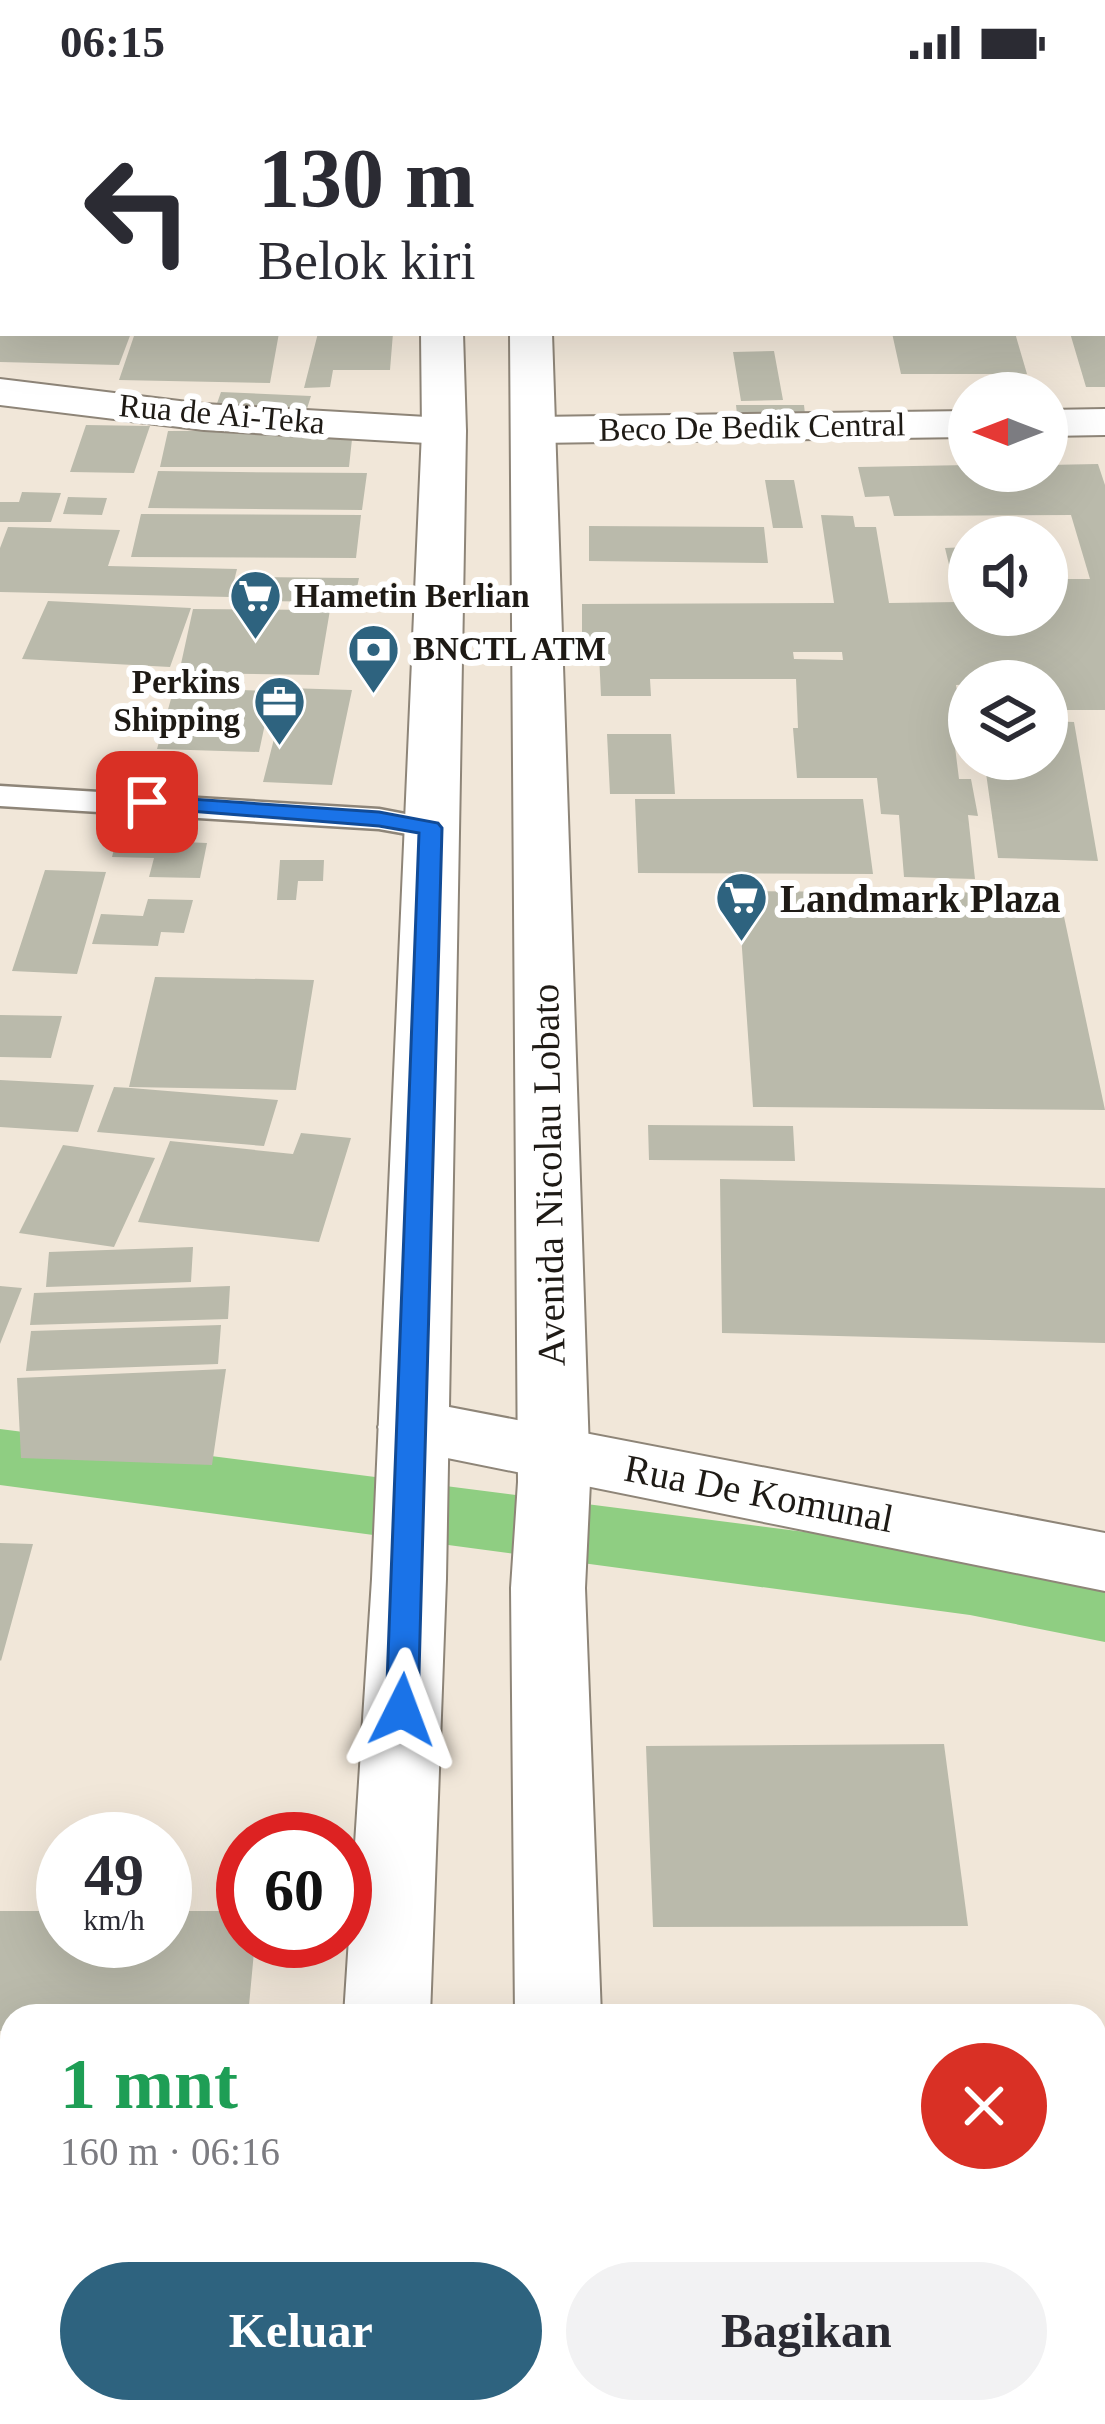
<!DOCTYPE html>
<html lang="id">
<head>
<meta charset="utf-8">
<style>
  body { margin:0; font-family:"Times New Roman",serif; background:#f2f2f3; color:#2b2b33; height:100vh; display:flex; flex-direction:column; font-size:45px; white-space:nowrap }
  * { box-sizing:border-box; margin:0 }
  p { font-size:39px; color:#7c7c81 }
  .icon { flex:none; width:66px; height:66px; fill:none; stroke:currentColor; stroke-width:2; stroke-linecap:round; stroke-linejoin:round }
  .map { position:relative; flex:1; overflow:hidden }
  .details { position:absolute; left:0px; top:1920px; width:1107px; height:420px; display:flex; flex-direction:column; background:#fff; border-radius:36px 36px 0 0; box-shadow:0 12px 48px #0002 }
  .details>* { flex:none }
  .top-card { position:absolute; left:0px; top:0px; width:1107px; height:252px; box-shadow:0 12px 48px #0002; background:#fff; color:#2b2b33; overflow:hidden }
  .needle { width:78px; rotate:270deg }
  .fabs { position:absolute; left:948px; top:288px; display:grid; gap:24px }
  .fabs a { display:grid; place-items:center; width:120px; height:120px; border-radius:50%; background:#fff; box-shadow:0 12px 48px #0002; font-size:60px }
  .speed { position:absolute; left:36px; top:1728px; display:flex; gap:24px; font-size:60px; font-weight:700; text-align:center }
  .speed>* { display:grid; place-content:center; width:156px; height:156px; border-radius:50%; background:#fff; box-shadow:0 12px 48px #0002; line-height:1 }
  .speed small { font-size:30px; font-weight:400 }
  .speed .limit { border:18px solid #d22; background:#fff; color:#111 }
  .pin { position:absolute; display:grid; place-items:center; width:102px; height:102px; color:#fff; margin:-51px; border-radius:24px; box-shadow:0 6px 18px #0006 }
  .me { position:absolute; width:132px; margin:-66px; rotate:3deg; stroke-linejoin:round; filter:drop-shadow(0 0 9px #0008) }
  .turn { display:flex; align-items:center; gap:42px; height:252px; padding:0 60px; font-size:54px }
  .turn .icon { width:156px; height:156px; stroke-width:2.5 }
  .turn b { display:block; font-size:84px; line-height:102px }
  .round { display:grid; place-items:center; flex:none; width:126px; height:126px; border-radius:63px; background:#f2f2f3 }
  .head { display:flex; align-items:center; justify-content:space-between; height:204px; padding:0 60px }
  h1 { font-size:72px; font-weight:600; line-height:90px; color:#1e9e55 }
  .action { display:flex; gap:24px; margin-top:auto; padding:24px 60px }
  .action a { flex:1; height:138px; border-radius:72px; background:#2e637f; color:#fff; font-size:48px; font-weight:600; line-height:138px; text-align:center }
  .action a+a { background:#f2f2f3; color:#2b2b33 }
  .status { display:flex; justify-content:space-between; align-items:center; height:84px; padding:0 60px; background:#fff; direction:ltr }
  .status svg { height:33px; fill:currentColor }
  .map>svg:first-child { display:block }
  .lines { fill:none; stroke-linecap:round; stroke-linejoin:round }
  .canal { fill:#8fce82; fill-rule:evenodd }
  .building { fill:#babaab; fill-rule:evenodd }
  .service-casing { stroke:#8e8578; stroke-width:5 }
  .minor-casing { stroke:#8e8578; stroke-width:4 }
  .tertiary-casing { stroke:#8e8578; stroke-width:4 }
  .primary-casing { stroke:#8e8578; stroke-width:4 }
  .service { fill:#fff; fill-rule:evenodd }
  .minor { fill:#fff; fill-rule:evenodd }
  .tertiary { fill:#fff; fill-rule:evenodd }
  .primary { fill:#fff; fill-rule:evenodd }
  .route { fill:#1a73e8; stroke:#114b97; stroke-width:3 }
  .labels { text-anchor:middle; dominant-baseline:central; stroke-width:12; stroke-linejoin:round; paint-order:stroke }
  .far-street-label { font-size:33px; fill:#1e1a15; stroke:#fff }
  .far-poi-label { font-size:33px; font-weight:bold; fill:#1e1a15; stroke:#fff; text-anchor:start }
  .poi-label { font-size:39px; font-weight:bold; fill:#1e1a15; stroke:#fff; text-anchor:start }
  .street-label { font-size:39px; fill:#1e1a15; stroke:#fff }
</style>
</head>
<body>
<div class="status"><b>06:15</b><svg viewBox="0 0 49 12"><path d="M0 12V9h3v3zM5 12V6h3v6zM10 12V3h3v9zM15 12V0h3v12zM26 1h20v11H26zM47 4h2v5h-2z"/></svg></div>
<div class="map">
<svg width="1105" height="2340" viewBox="0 0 1105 2340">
  <rect width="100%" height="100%" fill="#f1e7d9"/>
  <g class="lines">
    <path class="canal" d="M0,1345L970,1469L1105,1494V1558L970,1531L0,1401Z"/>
  </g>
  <path class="building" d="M0,249H131L119,281L0,278Z
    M135,249H279L270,299L119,296Z
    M318,249H393L390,286H333L330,303L304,304Z
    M892,249H1015L1027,290H901Z
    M1070,249H1105V303H1086Z
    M774,267L783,316L741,317L733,268Z
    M221,308L311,312L305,331L214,328Z
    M736,321H804L806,339H738Z
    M86,341L150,342L134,389L70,388Z
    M353,346L349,383H160L168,347Z
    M1098,380L1105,401V626H1047V597L956,601L964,648L953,647L959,695H971L978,732L968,731L975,795L904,793L899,731L881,730L877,694H797L793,644H798L796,595H650L651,612H601L599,570H582V520L834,519L821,431L853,432L855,443H876L889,519L958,518L945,464L969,463V531H1047V495H1090L1071,431L894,432L889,412L865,413L858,383L969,381V387H1047V381ZM793,568H842L843,576L794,575Z
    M158,387L237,388L367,389L362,426L148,424Z
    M765,396H794L803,444H773Z
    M22,408L61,409L51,438H0V418H19Z
    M68,413L107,414L102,431L63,430Z
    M141,430L361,431L356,474L131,473Z
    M589,442L764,443L768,479L589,477Z
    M8,443L120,446L108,482L237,485L230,513L0,508V464Z
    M248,493L350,494H359L354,518L244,517Z
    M48,517L191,524L170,583L22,575Z
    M193,525L330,526L319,591L179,589Z
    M174,604L272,607L259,668L157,665Z
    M287,604L352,606L332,701L263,698Z
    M1047,637L1074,638L1098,777L998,774L984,675H1047Z
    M607,650H671L675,710H610Z
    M635,715H863L873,790L638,789Z
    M120,741H166L162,757L207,759L200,794L149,793L154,774L112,773Z
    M280,776H324L323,797H298L296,816H277Z
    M45,786L106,788L77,890L12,887Z
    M738,807L1059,809L1105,1026L753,1023Z
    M148,815L193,816L184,849L161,848L158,862L92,860L101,830L143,832Z
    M155,893L314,896L296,1006L129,1003Z
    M0,931L62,932L51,974L0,973Z
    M0,996L94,1001L78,1048L0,1043Z
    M114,1003L131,1004L278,1016L264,1062L97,1048Z
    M648,1041L793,1042L795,1077L649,1076Z
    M301,1049L351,1054L319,1158L138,1138L170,1057L293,1070Z
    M63,1061L155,1074L114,1163L19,1149Z
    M720,1095L1105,1104V1259L722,1249Z
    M193,1163L191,1198L46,1203L49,1168Z
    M0,1202L22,1204L0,1260Z
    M230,1202L228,1235L30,1241L34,1209Z
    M221,1241L218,1280L26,1287L31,1247Z
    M226,1285L212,1381L21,1374L17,1294Z
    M0,1459L33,1460L1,1577L0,1576Z
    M944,1660L968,1842L653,1843L646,1662Z
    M0,1827H63V1857H165V1827H243V1857H255L248,1932H12V1947H0Z
    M1095,1989H1105V2177H1095Z
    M0,1991L12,1992V2239H0Z"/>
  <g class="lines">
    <defs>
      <path id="service" d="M0,702L379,725L442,737L446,744L430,754L379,745L0,722Z"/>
      <path id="minor" d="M0,58H3V80H0Z
        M0,295L204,320L444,334L460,337L466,347L460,357L444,360L204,346L0,321Z
        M1105,325V351L1047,352V326Z
        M969,327V353L536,359L520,356L514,346L520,336L536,333Z
        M413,1316L1105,1449V1507L388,1362L378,1343L388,1324Z"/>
      <path id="tertiary" d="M1104,21H1105V43H1104Z"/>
      <path id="primary" d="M426,0H462V3H426Z
        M500,0H536V3H500Z
        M421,249H463L466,347L446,1495L430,1932H344L372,1495L422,347Z
        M510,249H552L590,1398L585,1504L601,1932H515L511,1504L518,1398Z
        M320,2328H416L415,2340H319Z
        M520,2328H616V2340H520Z"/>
    </defs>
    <use href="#service" class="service-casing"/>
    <use href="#minor" class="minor-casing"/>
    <use href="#tertiary" class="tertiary-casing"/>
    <use href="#primary" class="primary-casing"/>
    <use href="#service" class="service"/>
    <use href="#minor" class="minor"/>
    <use href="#tertiary" class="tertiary"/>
    <use href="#primary" class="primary"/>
  </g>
  <path class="route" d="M147,712L379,728L438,739L442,744L418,1626L414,1635L402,1639L391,1635L386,1626L419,749L379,742L139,723V714Z"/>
  <defs>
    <symbol id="supermarket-pin" viewBox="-11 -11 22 30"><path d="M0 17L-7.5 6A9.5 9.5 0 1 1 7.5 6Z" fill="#2e637f" stroke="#fff"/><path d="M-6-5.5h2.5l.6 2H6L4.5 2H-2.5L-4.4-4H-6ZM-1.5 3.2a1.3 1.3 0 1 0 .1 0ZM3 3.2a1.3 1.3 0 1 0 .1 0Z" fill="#fff"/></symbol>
    <symbol id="bank-pin" viewBox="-11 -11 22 30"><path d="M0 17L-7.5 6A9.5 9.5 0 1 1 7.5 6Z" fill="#2e637f" stroke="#fff"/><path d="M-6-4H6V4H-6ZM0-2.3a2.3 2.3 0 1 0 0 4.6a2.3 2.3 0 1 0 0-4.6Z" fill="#fff"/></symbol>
    <symbol id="office-pin" viewBox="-11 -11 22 30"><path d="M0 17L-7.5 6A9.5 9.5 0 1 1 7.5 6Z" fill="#2e637f" stroke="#fff"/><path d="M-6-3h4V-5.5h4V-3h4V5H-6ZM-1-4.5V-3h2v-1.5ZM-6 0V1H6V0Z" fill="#fff"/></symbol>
  </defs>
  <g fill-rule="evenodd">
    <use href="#supermarket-pin" x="226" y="482" width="59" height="81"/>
    <use href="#bank-pin" x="344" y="536" width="59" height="81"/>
    <use href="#office-pin" x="250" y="588" width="59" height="81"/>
    <use href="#supermarket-pin" x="712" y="784" width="59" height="81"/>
  </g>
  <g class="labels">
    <g class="far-street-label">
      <text transform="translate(222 330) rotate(5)">Rua de Ai-Teka</text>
      <text transform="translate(752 343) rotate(-1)">Beco De Bedik Central</text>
    </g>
    <g class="far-poi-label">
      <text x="294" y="512">Hametin Berlian</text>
      <text x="413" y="565">BNCTL ATM</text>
      <text x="240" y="598" text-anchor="end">Perkins<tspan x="240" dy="38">Shipping</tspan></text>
    </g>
    <g class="poi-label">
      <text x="780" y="814">Landmark Plaza</text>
    </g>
    <g class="street-label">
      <text transform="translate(548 1091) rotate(-91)">Avenida Nicolau Lobato</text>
      <text transform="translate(759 1409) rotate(11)">Rua De Komunal</text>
    </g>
  </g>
</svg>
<div class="fabs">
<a><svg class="needle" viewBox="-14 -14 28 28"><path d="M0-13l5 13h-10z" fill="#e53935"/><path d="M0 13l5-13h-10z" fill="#7c7c81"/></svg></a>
<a><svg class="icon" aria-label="sound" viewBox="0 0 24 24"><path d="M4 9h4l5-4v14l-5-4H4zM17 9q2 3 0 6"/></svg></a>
<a><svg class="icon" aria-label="layers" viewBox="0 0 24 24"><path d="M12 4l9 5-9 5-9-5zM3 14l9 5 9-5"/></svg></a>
</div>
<div class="speed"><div>49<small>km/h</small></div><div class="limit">60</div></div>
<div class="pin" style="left:147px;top:718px;background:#d93025"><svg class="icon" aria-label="arrive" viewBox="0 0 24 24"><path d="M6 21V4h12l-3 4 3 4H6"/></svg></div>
<svg class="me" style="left:402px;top:1626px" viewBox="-20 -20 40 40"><path d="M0-17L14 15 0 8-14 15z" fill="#1a73e8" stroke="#fff" stroke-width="4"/></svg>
<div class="top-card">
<div class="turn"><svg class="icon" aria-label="left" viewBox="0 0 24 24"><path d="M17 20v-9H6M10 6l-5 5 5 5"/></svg><div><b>130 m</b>Belok kiri</div></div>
</div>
<section class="details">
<div class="head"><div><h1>1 mnt</h1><p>160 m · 06:16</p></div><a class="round" style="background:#d93025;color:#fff"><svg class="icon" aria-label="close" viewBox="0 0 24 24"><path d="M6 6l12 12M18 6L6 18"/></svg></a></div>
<div class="action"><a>Keluar</a><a>Bagikan</a></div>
</section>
</div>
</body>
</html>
